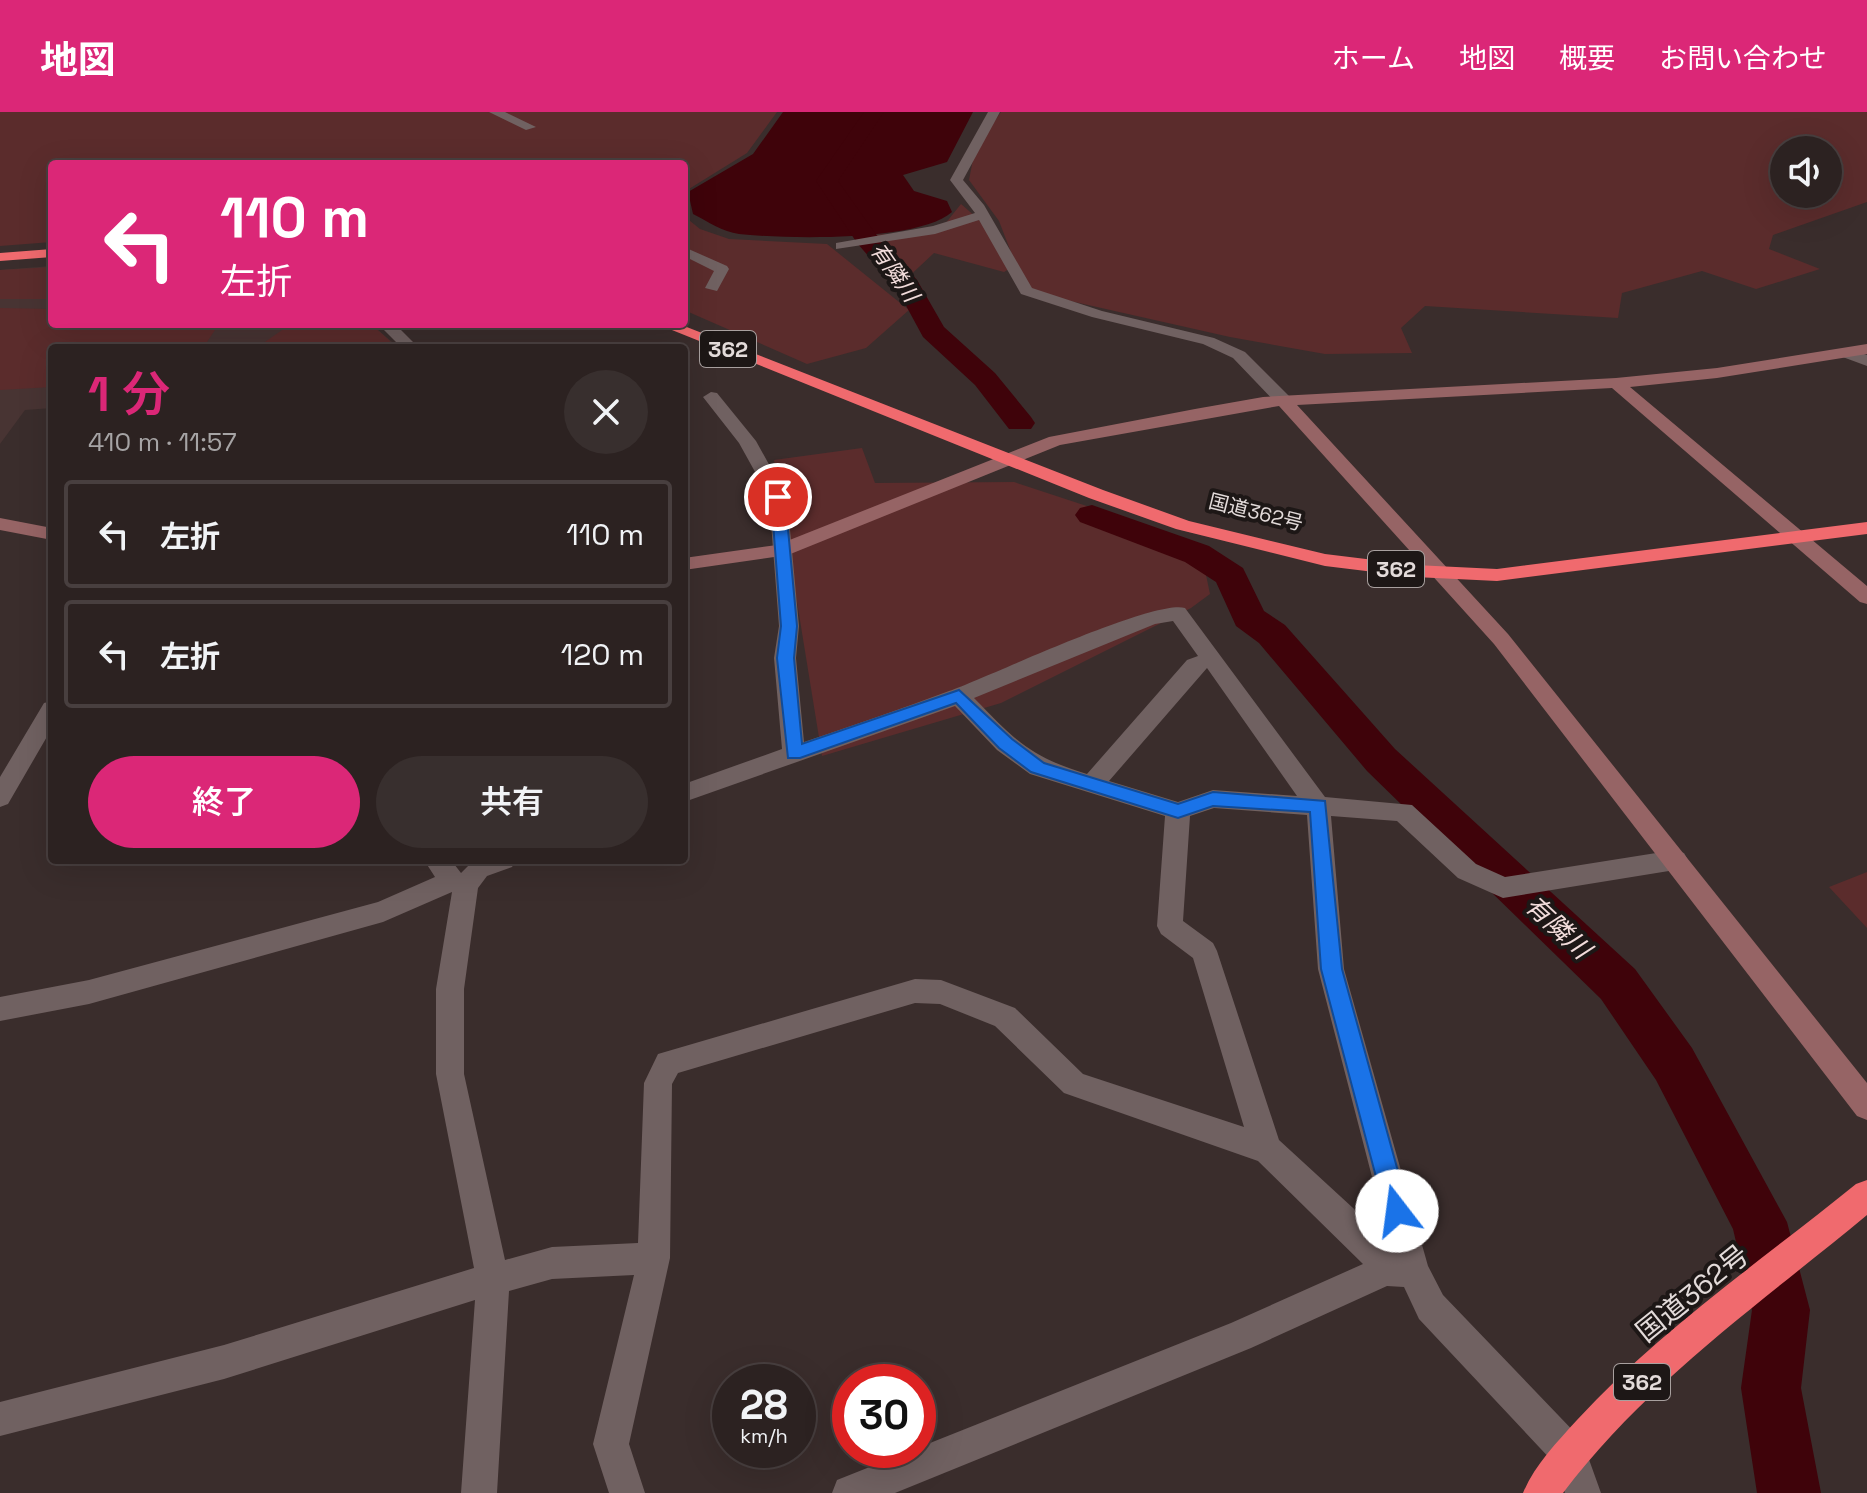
<!DOCTYPE html>
<html lang="ja">
<head>
<meta charset="utf-8">
<style>
  body { margin:0; font-family:"Space Grotesk","Noto Sans JP",sans-serif; background:#382f2e; color:#f1f3f6; height:100vh; display:flex; flex-direction:column; font-size:30px; white-space:nowrap }
  * { box-sizing:border-box; margin:0 }
  p { font-size:26px; color:#a6a4a5 }
  .icon { flex:none; width:44px; height:44px; fill:none; stroke:currentColor; stroke-width:2; stroke-linecap:round; stroke-linejoin:round }
  .map { position:relative; flex:1; overflow:hidden }
  .side { position:absolute; left:48px; top:232px; width:640px; height:520px; display:flex; flex-direction:column; background:#2c2221; border-radius:8px; box-shadow:0 8px 32px #0002,0 0 0 2px #483f3f }
  .side>* { flex:none }
  .banner { position:absolute; left:48px; top:48px; width:640px; height:168px; border-radius:8px; box-shadow:0 8px 32px #0002,0 0 0 2px #483f3f; background:#db2777; color:#fff; overflow:hidden }
  .fabs { position:absolute; left:1770px; top:24px; display:grid; gap:16px }
  .fabs a { display:grid; place-items:center; width:72px; height:72px; border-radius:50%; background:#2c2221; box-shadow:0 8px 32px #0002,0 0 0 2px #483f3f; font-size:40px }
  .speed { position:absolute; left:712px; top:1252px; display:flex; gap:16px; font-size:40px; font-weight:700; text-align:center }
  .speed>* { display:grid; place-content:center; width:104px; height:104px; border-radius:50%; background:#2c2221; box-shadow:0 8px 32px #0002,0 0 0 2px #483f3f; line-height:1 }
  .speed small { font-size:20px; font-weight:400 }
  .speed .limit { border:12px solid #d22; background:#fff; color:#111 }
  .pin { position:absolute; display:grid; place-items:center; width:68px; height:68px; color:#fff; margin:-34px; border:4px solid #fff; border-radius:50%; box-shadow:0 2px 8px #0007 }
  .me { position:absolute; width:88px; margin:-44px; rotate:345deg; stroke-linejoin:round; filter:drop-shadow(0 0 6px #0008) }
  .turn { display:flex; align-items:center; gap:28px; height:168px; padding:0 40px; font-size:36px }
  .turn .icon { width:104px; height:104px; stroke-width:2.5 }
  .turn b { display:block; font-size:56px; line-height:68px }
  .round { display:grid; place-items:center; flex:none; width:84px; height:84px; border-radius:42px; background:#382f2e }
  .headline { display:flex; align-items:center; justify-content:space-between; height:136px; padding:0 40px }
  h1 { font-size:48px; font-weight:600; line-height:60px; color:#db2777 }
  .primary-button { display:flex; gap:16px; margin-top:auto; padding:16px 40px }
  .primary-button a { flex:1; height:92px; border-radius:48px; background:#db2777; color:#fff; font-size:32px; font-weight:600; line-height:92px; text-align:center }
  .primary-button a+a { background:#382f2e; color:#f1f3f6 }
  ul { padding:0; list-style:none }
  li { display:flex; align-items:center; gap:24px; height:108px; margin:0 16px 12px; padding:0 24px; border:4px solid #483f3f; border-radius:8px }
  li div { flex:1 }
  li b { display:block; font-size:30px }
  li em { font-style:normal }
  header { display:flex; align-items:center; gap:48px; box-sizing:border-box; height:112px; padding:0 40px; background:#db2777; color:#fff }
  header strong { font-size:38px }
  nav { display:flex; gap:44px; margin-inline-start:auto; font-size:28px }
  .map>svg:first-child { display:block }
  .built { fill:#483433 }
  .green { fill:#5b2c2c; fill-rule:evenodd }
  .water { fill:#3f030a }
  .lines { fill:none; stroke-linecap:round; stroke-linejoin:round }
  .river { fill:#3f030a; fill-rule:evenodd }
  .street { fill:#706161; fill-rule:evenodd }
  .secondary { fill:#966465; fill-rule:evenodd }
  .highway { fill:#f06a6e; fill-rule:evenodd }
  .route { fill:#1a73e8; stroke:#114b97; stroke-width:2 }
  .labels { text-anchor:middle; dominant-baseline:central; stroke-width:8; stroke-linejoin:round; paint-order:stroke }
  .far-street-label { font-size:20px; fill:#e3dbda; stroke:#1d1716 }
  .far-water-label { font-size:22px; font-style:italic; fill:#f2dcdb; stroke:#1d1716 }
  .shield { fill:#1d1716; stroke:#a8a09f; stroke-width:2 }
  .shield-label { font-size:22px; font-weight:bold; fill:#e3dbda }
  .water-label { font-size:26px; font-style:italic; fill:#f2dcdb; stroke:#1d1716 }
  .near-street-label { font-size:28px; fill:#e3dbda; stroke:#1d1716 }
</style>
</head>
<body>
<header>
<strong>地図</strong>
<nav><a>ホーム</a><a>地図</a><a>概要</a><a>お問い合わせ</a></nav>
</header>
<div class="map">
<svg width="1867" height="1381" viewBox="0 0 1867 1381">
  <rect width="100%" height="100%" fill="#3a2d2c"/>
  <path class="built" d="M52,154V212H371L399,236H52V296L25,298L0,332V158Z"/>
  <path class="green" d="M0,0H777L747,41L684,80V52H52V130L0,134Z
    M1001,0H1867V90L1773,123L1769,137L1820,157L1756,177L1702,159L1622,181L1618,206L1425,194L1401,216L1412,241L1325,242L1230,225L1026,179L999,109L969,68L975,37ZM1784,38H1828V82H1784Z
    M961,92L993,120L1012,155L1004,160L934,141L904,169L870,123L913,121L945,112Z
    M684,104L700,117L729,127L827,132L909,198L866,236L807,252L684,198Z
    M52,155V187H0V158Z
    M0,196L52,197V212H219L203,236H52V275L0,278Z
    M291,212H371L390,229L388,236H256Z
    M862,336L875,371L1014,370L1111,402L1201,439L1210,482L1191,496L1001,591L822,644L774,348Z
    M1867,760V816L1829,775Z"/>
  <path class="water" d="M783,0H973L947,50L903,63L914,79L947,89L952,100C918,130 785,127 739,122C723,120 707,109 693,102L688,80L753,42Z"/>
  <g class="lines">
    <path class="river" d="M864,0H884L838,69L875,121L917,168L944,215L995,261L1031,305L1035,311L1031,317H1009L975,273L923,225L897,177L857,131L816,69Z
      M1092,393L1209,434L1243,456L1264,499L1285,513L1395,637L1635,857L1692,936L1787,1110L1810,1198L1801,1276L1821,1381H1757L1741,1276L1752,1198L1733,1117L1656,968L1601,887L1367,659L1259,531L1236,514L1216,470L1185,450L1080,410L1075,403L1080,396Z"/>
    <path class="street" d="M489,0H505L536,15L526,18Z
      M988,0H1000L963,68L984,93L1032,176L1102,199L1214,226L1245,240L1290,285V293H1278L1233,246L1203,232L1092,205L1021,182L979,108L935,122L836,137V131L933,114L975,101L950,68Z
      M684,135L727,154L729,157L717,179L705,176L714,159L684,144Z
      M378,212H395L419,236H402Z
      M1846,236L1867,243V254L1840,244L1838,241Z
      M711,280L717,281L756,329L787,385L799,514L796,546L804,630C853,613 901,597 949,579C991,564 1153,487 1185,496L1325,685L1412,693L1476,752L1505,765L1675,738L1684,741L1688,748L1684,755L1675,758L1503,786L1458,766L1397,709L1331,704L1344,857L1428,1154L1443,1183L1582,1328L1601,1381H1565L1555,1352L1419,1207L1404,1175L1387,1174L1251,1236L895,1381H832L837,1368L1231,1211L1363,1152L1258,1049L1064,981L995,914L940,892L915,891L678,961L672,972L670,1146L629,1332L645,1381H609L593,1332L634,1163L552,1167L509,1179L497,1381H461L475,1188L224,1267L0,1324V1290L224,1233L474,1156L436,962V877L452,780L383,810L89,892L0,909V885L89,868L378,790L435,765L424,748H451L461,761L474,748H516L512,755L487,764L478,776L464,877V962L505,1148L552,1135L638,1131L644,971L658,942L915,867L941,868L1015,896L1083,962L1244,1015L1193,846L1161,822L1157,814L1165,704L1030,662L997,638L955,594L684,690V672L782,637L774,546L779,514L769,385L739,331L703,285ZM1173,509L1198,544L1187,548L1087,662C1030,645 1015,628 974,586L1155,512ZM1207,556L1297,684L1213,678L1178,690L1109,669ZM1214,696L1307,703L1318,857L1391,1138L1377,1118L1279,1028L1217,839L1213,831L1183,809L1190,704Z
      M52,589V616L8,692L0,695V665L44,591Z"/>
    <path class="secondary" d="M1867,232V242L1717,266L1630,275L1867,474V492L1860,490L1612,276L1297,293L1508,522L1867,971V1008L1857,1004L1494,532L1279,294L1060,333L788,443L684,458V446L777,433L1049,325L1195,297L1263,285L1616,266L1717,256Z
      M0,406L52,416V428L0,418Z"/>
    <path class="highway" d="M52,137V145L0,149V141Z
      M657,212H679L1103,378L1189,409L1325,442L1415,453L1497,457L1867,410V422L1497,469L1415,465L1325,454L1176,417L1089,386Z
      M1867,1068V1103C1761,1191 1647,1270 1563,1381H1523C1534,1354 1557,1330 1577,1308C1660,1218 1761,1149 1856,1072Z"/>
  </g>
  <path class="route" d="M778,380L785,385L797,514L794,546L802,632L959,578L1012,627L1044,651L1178,692L1213,680L1325,689L1342,857L1409,1099L1405,1107L1397,1111L1388,1107L1385,1099L1321,857L1310,700L1213,694L1178,706L1031,660L999,636L956,591L800,646H788L777,546L781,514L771,385Z"/>
  <g class="labels">
    <g class="far-street-label">
      <text transform="translate(1256 400) rotate(14)">国道362号</text>
    </g>
    <g class="far-water-label">
      <text transform="translate(895 160) rotate(55)">有隣川</text>
    </g>
    <g class="shield">
      <rect x="700" y="219" width="56" height="36" rx="6"/>
      <rect x="1368" y="439" width="56" height="36" rx="6"/>
      <rect x="1614" y="1252" width="56" height="36" rx="6"/>
    </g>
    <g class="shield-label">
      <text x="728" y="237">362</text>
      <text x="1396" y="457">362</text>
      <text x="1642" y="1270">362</text>
    </g>
    <g class="water-label">
      <text transform="translate(1558 815) rotate(43)">有隣川</text>
    </g>
    <g class="near-street-label">
      <text transform="translate(1692 1181) rotate(-39)">国道362号</text>
    </g>
  </g>
</svg>
<div class="fabs">
<a><svg class="icon" aria-label="sound" viewBox="0 0 24 24"><path d="M4 9h4l5-4v14l-5-4H4zM17 9q2 3 0 6"/></svg></a>
</div>
<div class="speed"><div>28<small>km/h</small></div><div class="limit">30</div></div>
<div class="pin" style="left:778px;top:385px;background:#d93025"><svg class="icon" aria-label="arrive" viewBox="0 0 24 24"><path d="M6 21V4h12l-3 4 3 4H6"/></svg></div>
<svg class="me" style="left:1397px;top:1099px" viewBox="-20 -20 40 40"><circle r="19" fill="#fff"/><path d="M0-13L10 11 0 6-10 11z" fill="#1a73e8"/></svg>
<div class="banner">
<div class="turn"><svg class="icon" aria-label="left" viewBox="0 0 24 24"><path d="M17 20v-9H6M10 6l-5 5 5 5"/></svg><div><b>110 m</b>左折</div></div>
</div>
<section class="side">
<div class="headline"><div><h1>1 分</h1><p>410 m · 11:57</p></div><a class="round"><svg class="icon" aria-label="close" viewBox="0 0 24 24"><path d="M6 6l12 12M18 6L6 18"/></svg></a></div>
<ul>
<li><svg class="icon" aria-label="left" viewBox="0 0 24 24"><path d="M17 20v-9H6M10 6l-5 5 5 5"/></svg><div><b>左折</b></div><em>110 m</em></li>
<li><svg class="icon" aria-label="left" viewBox="0 0 24 24"><path d="M17 20v-9H6M10 6l-5 5 5 5"/></svg><div><b>左折</b></div><em>120 m</em></li>
</ul>
<div class="primary-button"><a>終了</a><a>共有</a></div>
</section>
</div>
</body>
</html>
